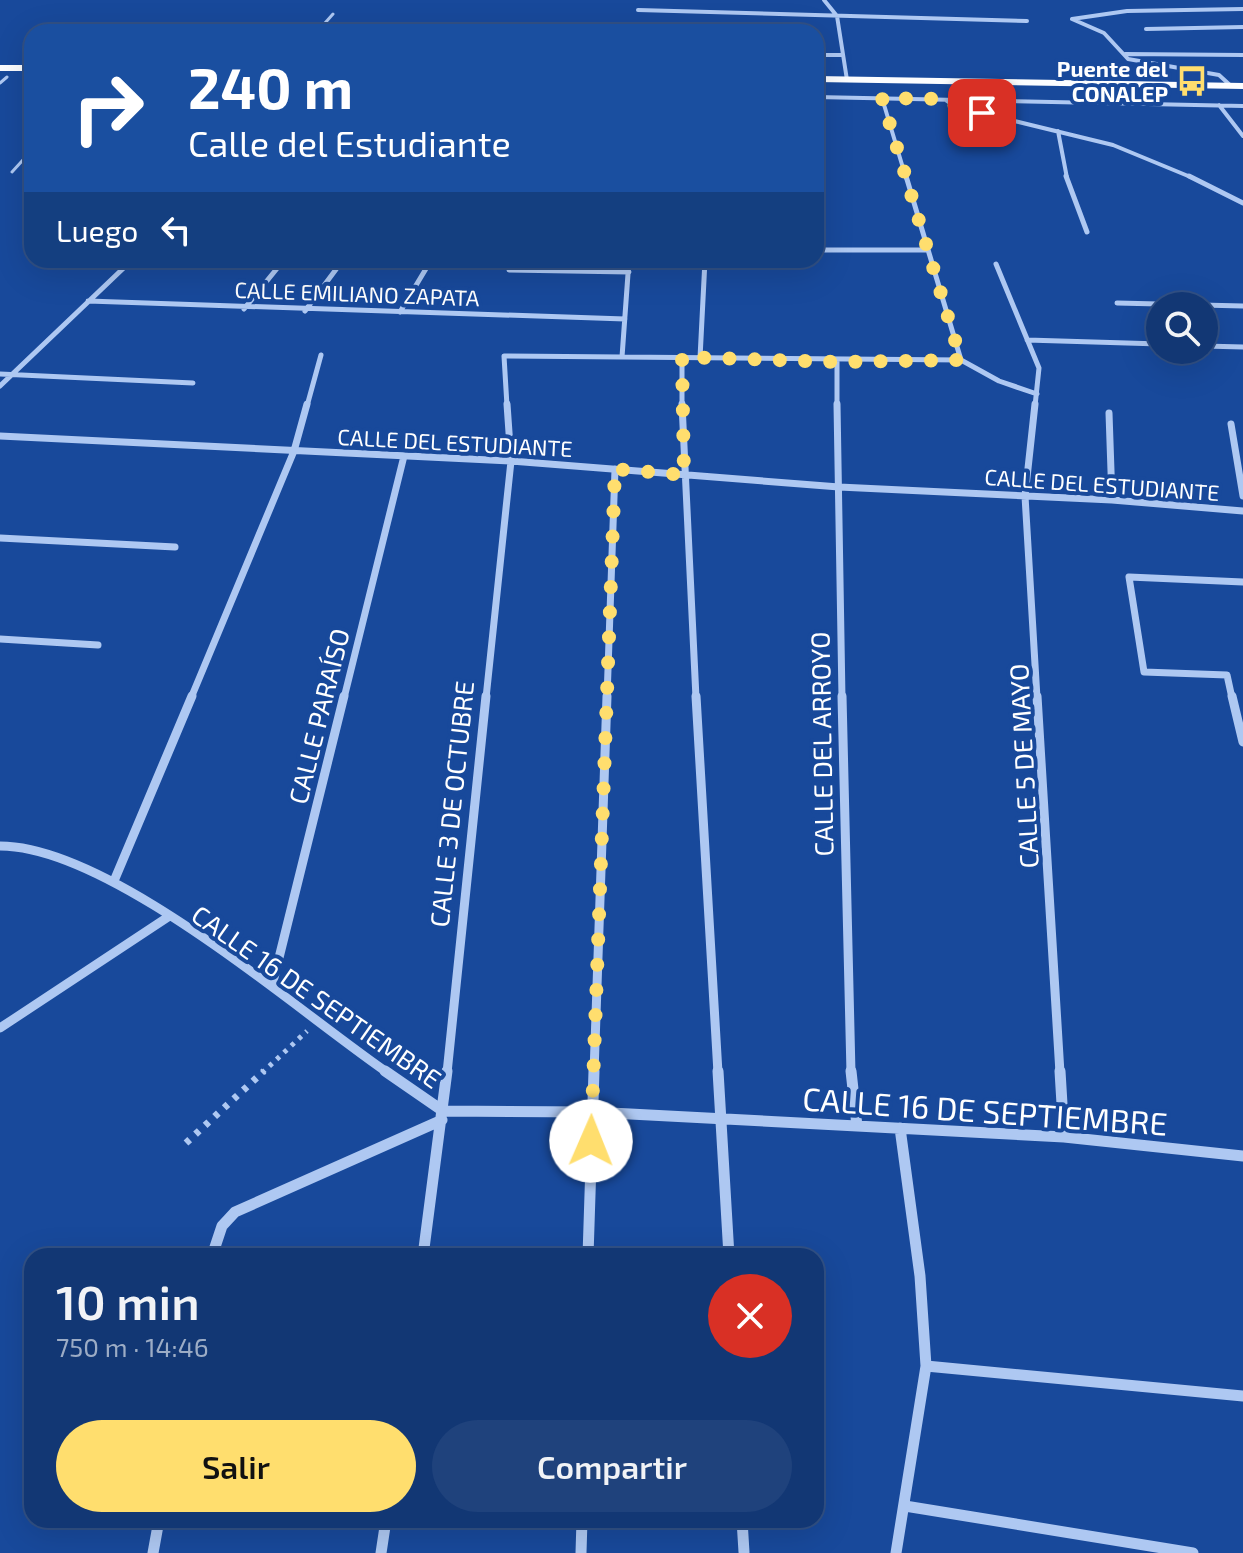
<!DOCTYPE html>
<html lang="es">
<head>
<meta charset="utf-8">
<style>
  body { margin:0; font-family:"Exo 2",sans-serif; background:#1f427c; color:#f1f3f6; height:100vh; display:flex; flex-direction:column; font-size:30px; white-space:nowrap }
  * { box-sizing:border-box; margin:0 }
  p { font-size:26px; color:#9cacc5 }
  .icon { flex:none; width:44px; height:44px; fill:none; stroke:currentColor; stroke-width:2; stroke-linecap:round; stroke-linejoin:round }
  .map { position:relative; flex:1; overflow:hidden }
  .panel { position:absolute; left:24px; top:1248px; width:800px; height:280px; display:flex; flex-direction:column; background:#123774; border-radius:24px; box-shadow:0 8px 32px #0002,0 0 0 2px #315186 }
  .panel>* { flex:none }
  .top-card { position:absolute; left:24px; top:24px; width:800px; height:244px; border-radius:24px; box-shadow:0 8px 32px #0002,0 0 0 2px #315186; background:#1a4fa0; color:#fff; overflow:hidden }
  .controls { position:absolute; left:1146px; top:292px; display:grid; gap:16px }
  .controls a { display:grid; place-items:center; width:72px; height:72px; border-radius:50%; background:#123774; box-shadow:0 8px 32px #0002,0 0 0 2px #315186; font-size:40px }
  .pin { position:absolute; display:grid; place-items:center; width:68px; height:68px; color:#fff; margin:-34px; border-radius:16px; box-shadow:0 4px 12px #0006 }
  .me { position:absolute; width:88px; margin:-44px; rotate:1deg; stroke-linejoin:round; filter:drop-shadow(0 0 6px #0008) }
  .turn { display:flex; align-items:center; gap:28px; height:168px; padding:0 32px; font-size:36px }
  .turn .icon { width:104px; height:104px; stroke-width:2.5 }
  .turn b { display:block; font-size:56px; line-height:68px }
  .then { display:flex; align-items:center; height:76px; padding:0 32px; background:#0003; gap:16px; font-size:30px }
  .round { display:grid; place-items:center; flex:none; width:84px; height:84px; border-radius:42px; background:#1f427c }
  .headline { display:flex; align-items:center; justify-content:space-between; height:136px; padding:0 32px }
  h1 { font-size:48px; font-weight:600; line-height:60px }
  .action { display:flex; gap:16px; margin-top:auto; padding:16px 32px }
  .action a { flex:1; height:92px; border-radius:48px; background:#ffde6e; color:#111; font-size:32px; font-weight:600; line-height:92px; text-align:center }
  .action a+a { background:#1f427c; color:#f1f3f6 }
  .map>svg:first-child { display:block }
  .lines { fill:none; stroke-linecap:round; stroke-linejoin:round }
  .path-far1 { stroke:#aec8f2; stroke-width:5; stroke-dasharray:4 6; stroke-linecap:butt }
  .path { stroke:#aec8f2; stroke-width:7; stroke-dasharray:5 8; stroke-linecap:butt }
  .service { stroke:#aec8f2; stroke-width:3 }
  .minor-far4 { stroke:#aec8f2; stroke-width:4 }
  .minor-far3 { stroke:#aec8f2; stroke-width:5 }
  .minor-far2 { stroke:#aec8f2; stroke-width:7 }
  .minor-far1 { stroke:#aec8f2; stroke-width:9 }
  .minor { stroke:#aec8f2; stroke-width:11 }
  .trunk { fill:#fcfdff; fill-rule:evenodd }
  .route { stroke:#ffde6e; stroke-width:14; stroke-dasharray:0 25.2 }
  .labels { text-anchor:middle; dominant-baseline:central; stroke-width:8; stroke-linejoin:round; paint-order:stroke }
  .far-poi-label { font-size:22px; font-weight:bold; fill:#fff; stroke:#18499b; text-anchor:end }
  .far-street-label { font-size:22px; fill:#fff; stroke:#18499b }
  .street-label { font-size:26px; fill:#fff; stroke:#18499b }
  .near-street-label { font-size:32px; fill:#fff; stroke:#18499b }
</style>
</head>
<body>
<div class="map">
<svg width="1243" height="1553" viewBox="0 0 1243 1553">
  <rect width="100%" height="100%" fill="#18499b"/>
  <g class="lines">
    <path class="path-far1" d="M262,1073L307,1031"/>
    <path class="path" d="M186,1143L264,1071"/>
    <path class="service" d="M317,32L333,14
      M0,83L7,77
      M12,172L32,150"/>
    <path class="minor-far4" d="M824,0L837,16L847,80
      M638,10L1027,21
      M1146,29L1243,27
      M1125,54L1243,55
      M816,55H843
      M1231,86L1219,75L1128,59L1104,33L1072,19L1127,11L1243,9
      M816,97L1243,106
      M882,98L906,178
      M947,101L957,107L1113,145L1193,178
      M1219,105L1243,136
      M1058,131L1067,178"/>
    <path class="minor-far3" d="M906,176L961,360L999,381L1037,394
      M1066,176L1087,232
      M1189,176L1243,203
      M816,250H927
      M996,264L1039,368L1035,406
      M509,270L629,272
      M88,301L625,319
      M1117,303L1243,306
      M244,309L279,266
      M305,311L340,264
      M400,312L430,262
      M1027,340L1160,344
      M1204,346L1243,347
      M622,357L629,260
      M682,357V406
      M700,358L705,260
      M0,374L193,383
      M0,386L132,260
      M307,406L321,355
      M507,406L504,356L961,360
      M837,406V362"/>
    <path class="minor-far2" d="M682,404L696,698
      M837,404L842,698
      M1035,404L1025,496L1037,698
      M1109,413L1112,500
      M1231,424L1243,496
      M0,436L511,461L839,487L1112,500L1243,511
      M0,538L175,547
      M0,639L98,645
      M191,698L294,451L307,404
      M344,698L404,456
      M486,698L511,461L507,404
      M607,698L615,469
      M1232,698L1227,675L1144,672L1129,577L1243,582"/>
    <path class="minor-far1" d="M696,696L718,1073
      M842,696L851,1073
      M1037,696L1060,1073
      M1232,696L1243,742
      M0,846C110,846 295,1009 388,1073
      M114,881L192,696
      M272,986L344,696
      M0,1028L168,917
      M447,1073L486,696
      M594,1073L607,696"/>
    <path class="minor" d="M385,1071L443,1111L592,1112L1064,1137L1243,1156
      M718,1071L729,1256
      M851,1071L857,1126
      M1060,1071L1064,1137
      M212,1256L222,1226L235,1212L442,1120
      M423,1256L447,1071
      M588,1256L594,1071
      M926,1366L1243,1396
      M905,1506L1193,1553
      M742,1520L744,1552
      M153,1553L159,1520
      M381,1553L386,1520
      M581,1553L582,1520
      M896,1553L926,1366L920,1276L900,1128"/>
    <path class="trunk" d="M0,65H32V71H0Z
      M816,76L1243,83V89L816,82Z"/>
  </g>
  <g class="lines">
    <path class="route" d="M591,1141L615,469L684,475L682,357L837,362L961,360L882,98L944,99L957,107L982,113"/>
  </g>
  <defs>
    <symbol id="bus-bare" viewBox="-9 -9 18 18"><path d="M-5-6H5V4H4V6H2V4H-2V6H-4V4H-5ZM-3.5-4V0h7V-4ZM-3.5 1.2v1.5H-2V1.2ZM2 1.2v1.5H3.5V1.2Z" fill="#ffde6e" stroke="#18499b" stroke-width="2.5" paint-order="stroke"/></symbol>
  </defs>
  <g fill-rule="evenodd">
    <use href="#bus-bare" x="1170" y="59" width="44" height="44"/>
  </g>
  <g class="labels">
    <g class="far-poi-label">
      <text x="1168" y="68">Puente del<tspan x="1168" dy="25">CONALEP</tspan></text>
    </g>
    <g class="far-street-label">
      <text transform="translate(357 293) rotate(2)">CALLE EMILIANO ZAPATA</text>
      <text transform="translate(455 442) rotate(3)">CALLE DEL ESTUDIANTE</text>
      <text transform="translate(1102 484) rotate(4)">CALLE DEL ESTUDIANTE</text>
    </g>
    <g class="street-label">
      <text transform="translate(318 716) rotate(-76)">CALLE PARAÍSO</text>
      <text transform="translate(821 744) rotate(-91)">CALLE DEL ARROYO</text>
      <text transform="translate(1023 766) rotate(-93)">CALLE 5 DE MAYO</text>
      <text transform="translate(451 804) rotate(-84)">CALLE 3 DE OCTUBRE</text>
      <text transform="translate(317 996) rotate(35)">CALLE 16 DE SEPTIEMBRE</text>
    </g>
    <g class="near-street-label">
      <text transform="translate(985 1110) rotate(4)">CALLE 16 DE SEPTIEMBRE</text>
    </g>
  </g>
</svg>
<div class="controls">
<a><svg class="icon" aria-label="search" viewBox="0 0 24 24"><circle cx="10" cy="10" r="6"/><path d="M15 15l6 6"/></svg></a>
</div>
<div class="pin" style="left:982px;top:113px;background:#d93025"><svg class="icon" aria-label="arrive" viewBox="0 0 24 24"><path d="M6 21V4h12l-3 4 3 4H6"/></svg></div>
<svg class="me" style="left:591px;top:1141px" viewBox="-20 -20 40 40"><circle r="19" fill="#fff"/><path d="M0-13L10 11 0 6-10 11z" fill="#ffde6e"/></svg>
<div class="top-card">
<div class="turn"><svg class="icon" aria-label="right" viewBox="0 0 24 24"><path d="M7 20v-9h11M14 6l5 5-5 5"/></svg><div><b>240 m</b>Calle del Estudiante</div></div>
<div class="then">Luego<svg class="icon" aria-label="left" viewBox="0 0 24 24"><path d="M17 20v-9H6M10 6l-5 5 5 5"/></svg></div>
</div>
<section class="panel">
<div class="headline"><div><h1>10 min</h1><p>750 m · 14:46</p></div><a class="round" style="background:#d93025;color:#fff"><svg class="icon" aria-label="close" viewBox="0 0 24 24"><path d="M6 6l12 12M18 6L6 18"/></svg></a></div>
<div class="action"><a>Salir</a><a>Compartir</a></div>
</section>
</div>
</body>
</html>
